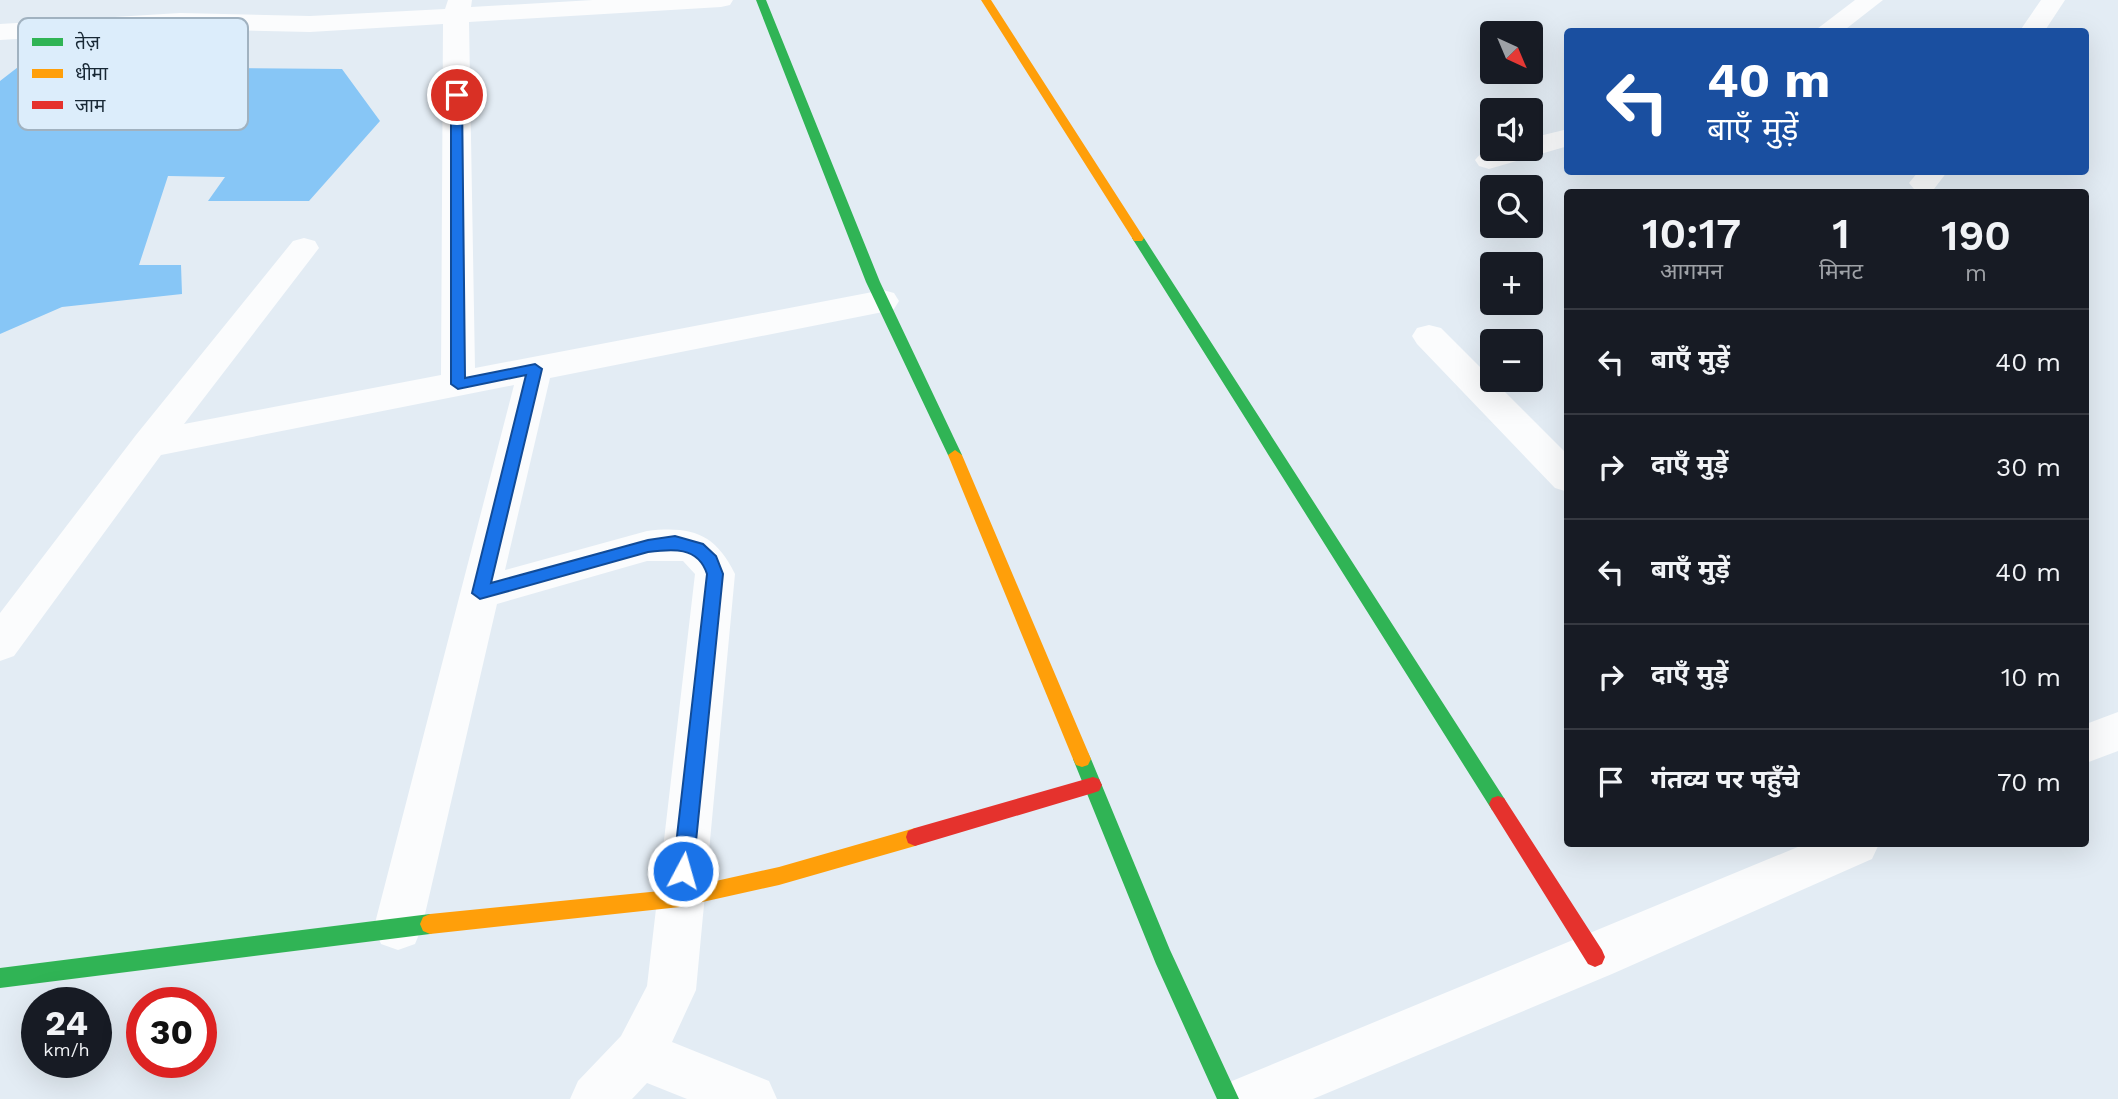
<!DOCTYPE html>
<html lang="hi">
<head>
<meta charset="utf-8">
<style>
  body { margin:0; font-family:"Work Sans","Noto Sans Devanagari",sans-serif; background:#20242c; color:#f1f3f6; height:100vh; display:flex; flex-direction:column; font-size:26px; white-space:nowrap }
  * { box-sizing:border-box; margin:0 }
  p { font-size:23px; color:#9ea1a6 }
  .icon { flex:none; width:38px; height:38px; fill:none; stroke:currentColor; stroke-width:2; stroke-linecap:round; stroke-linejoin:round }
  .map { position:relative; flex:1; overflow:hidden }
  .drawer { position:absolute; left:1564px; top:189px; width:525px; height:658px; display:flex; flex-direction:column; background:#171b24; border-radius:7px; box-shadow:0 7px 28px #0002 }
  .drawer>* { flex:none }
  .top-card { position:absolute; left:1564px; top:28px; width:525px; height:147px; border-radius:7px; box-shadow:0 7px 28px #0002; background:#1a4fa0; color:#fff; overflow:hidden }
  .needle { width:46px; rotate:136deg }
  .controls { position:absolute; left:1480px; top:21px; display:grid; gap:14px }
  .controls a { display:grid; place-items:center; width:63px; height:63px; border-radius:7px; background:#171b24; box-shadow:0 7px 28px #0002; font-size:35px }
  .speed { position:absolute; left:21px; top:987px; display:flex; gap:14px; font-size:35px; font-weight:700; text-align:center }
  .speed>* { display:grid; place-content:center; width:91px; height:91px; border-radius:50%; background:#171b24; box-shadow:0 7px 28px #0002; line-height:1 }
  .speed small { font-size:18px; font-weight:400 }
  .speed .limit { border:10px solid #d22; background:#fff; color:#111 }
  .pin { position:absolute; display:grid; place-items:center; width:60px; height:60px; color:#fff; margin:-30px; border:4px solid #fff; border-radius:50%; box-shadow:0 2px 7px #0007 }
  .me { position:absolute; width:77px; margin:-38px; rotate:6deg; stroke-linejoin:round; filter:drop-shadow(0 0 5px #0008) }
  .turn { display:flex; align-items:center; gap:24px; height:147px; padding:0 28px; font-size:32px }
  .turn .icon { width:91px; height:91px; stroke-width:2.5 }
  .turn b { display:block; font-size:49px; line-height:60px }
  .eta { display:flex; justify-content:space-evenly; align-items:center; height:119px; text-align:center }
  .eta b { font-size:42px; font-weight:600; line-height:49px }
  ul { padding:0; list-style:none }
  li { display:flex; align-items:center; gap:21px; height:105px; padding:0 28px; border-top:2px solid #363941 }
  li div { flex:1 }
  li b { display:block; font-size:26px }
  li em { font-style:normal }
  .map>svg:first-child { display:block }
  .water { fill:#87c6f6 }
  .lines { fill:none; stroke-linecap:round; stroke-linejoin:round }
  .street { fill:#fbfcfd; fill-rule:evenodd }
  .fast { fill:#30b455; fill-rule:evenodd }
  .slow { fill:#ff9f0a; fill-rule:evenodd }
  .jam { fill:#e5322d; fill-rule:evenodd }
  .route { fill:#1a73e8; stroke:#114b97; stroke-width:2 }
  .key { fill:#dcedfb; stroke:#a1b2c0; stroke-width:2 }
  .key-label { font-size:19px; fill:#182835 }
</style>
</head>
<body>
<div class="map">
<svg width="2118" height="1099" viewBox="0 0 2118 1099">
  <rect width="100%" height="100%" fill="#e3ecf4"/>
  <path class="water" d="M145,49L217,68L342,69L380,121L309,201H208L225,177L168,176L139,265H181L182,294L62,307L0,334V81L31,57Z"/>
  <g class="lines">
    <path class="street" d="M448,0H472L471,7L593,0H733L730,5L721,7L469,22L475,368L883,290L894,293L899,301L894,309L883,312L550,378L505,570L647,531C691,526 715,533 735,574L696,990L672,1042L769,1081L777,1099H687L647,1083L632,1099H570L578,1081L621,1036L647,986L695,574L683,561H647L497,604L422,927L415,944L398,950L381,944L374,927L514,385L161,455L14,656L0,661V613L136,435L293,241L304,238L315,241L319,248L184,424L441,375L443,24L310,32L180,29L0,40V24L180,13L310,16L445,9Z
      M1855,0H1883L1842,32H1813Z
      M2041,0H2065L2044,32H2019Z
      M1568,129V146L1489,169L1479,166L1475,160C1486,144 1514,149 1531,149V138Z
      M1918,172H1947L1934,189L1924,192L1914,189L1909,183Z
      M1429,325L1441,328L1568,455V492L1555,488L1417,344L1412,336L1417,328Z
      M2118,712V751L2086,763V724Z
      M1805,844H1879L1872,859L1612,974L1313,1099H1224L1232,1081Z"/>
    <path class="fast" d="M756,0H766L880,282L962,455L960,459L955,460L948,455L866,282Z
      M1138,234L1144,238L1504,798L1507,804L1504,810L1498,812L1492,810L1132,238Z
      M1082,751L1088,753L1091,759L1170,950L1239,1099H1217L1156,964L1073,759L1076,753Z
      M430,914L437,917L440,924L437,931L430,934L0,988V968Z"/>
    <path class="slow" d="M981,0H991L1144,238L1142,241H1134Z
      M955,450L962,455L1091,759L1088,765L1082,767L1076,765L1073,759L948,455Z
      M915,828L922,831L924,837L922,843L915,846L779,885L680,907L430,934L423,931L420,924L423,917L430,914L680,889L779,867Z"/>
    <path class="jam" d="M1093,777L1099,779L1102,785L1099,791L1093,793L915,846L908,843L906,837L908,831L915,828Z
      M1498,796L1504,798L1602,950L1605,957L1602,964L1595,967L1588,964L1492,810L1489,804L1492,798Z"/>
  </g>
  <path class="route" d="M457,91L462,95L465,378L535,364L542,369L491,583L648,540L675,536L703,544L716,556L723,574L693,871L690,878L683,880L676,878L673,871L707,574C698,546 672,549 648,552L480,599L472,593L526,375L458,389L451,384V95Z"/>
  <rect x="18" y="18" width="230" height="112" rx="10" class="key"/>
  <rect x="32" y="38" width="31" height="8" fill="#30b455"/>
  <rect x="32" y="69" width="31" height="9" fill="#ff9f0a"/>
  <rect x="32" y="101" width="31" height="8" fill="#e5322d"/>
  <g class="key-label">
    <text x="75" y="49">तेज़</text>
    <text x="75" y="80">धीमा</text>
    <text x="75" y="112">जाम</text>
  </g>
</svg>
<div class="controls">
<a><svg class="needle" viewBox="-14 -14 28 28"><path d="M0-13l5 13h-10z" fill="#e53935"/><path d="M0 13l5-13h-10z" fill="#9ea1a6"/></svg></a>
<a><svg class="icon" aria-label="sound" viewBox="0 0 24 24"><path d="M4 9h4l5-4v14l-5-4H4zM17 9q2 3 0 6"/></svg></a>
<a><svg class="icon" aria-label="search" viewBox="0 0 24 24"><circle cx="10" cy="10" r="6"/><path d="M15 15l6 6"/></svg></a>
<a>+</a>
<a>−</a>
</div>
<div class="speed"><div>24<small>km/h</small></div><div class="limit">30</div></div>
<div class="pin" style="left:457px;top:95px;background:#d93025"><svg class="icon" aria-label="arrive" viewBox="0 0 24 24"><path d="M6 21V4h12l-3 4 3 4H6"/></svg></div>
<svg class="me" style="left:683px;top:871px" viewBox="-20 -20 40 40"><circle r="17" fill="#1a73e8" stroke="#fff" stroke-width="3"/><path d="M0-11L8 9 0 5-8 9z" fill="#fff"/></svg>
<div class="top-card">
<div class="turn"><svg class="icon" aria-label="left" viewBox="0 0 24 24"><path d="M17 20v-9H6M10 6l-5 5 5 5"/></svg><div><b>40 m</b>बाएँ मुड़ें</div></div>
</div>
<section class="drawer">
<div class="eta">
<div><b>10:17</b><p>आगमन</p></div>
<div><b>1</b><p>मिनट</p></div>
<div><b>190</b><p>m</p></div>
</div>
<ul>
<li><svg class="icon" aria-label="left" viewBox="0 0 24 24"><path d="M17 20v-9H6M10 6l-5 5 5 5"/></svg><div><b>बाएँ मुड़ें</b></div><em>40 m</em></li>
<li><svg class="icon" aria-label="right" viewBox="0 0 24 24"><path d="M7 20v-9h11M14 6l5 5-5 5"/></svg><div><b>दाएँ मुड़ें</b></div><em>30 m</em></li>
<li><svg class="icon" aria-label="left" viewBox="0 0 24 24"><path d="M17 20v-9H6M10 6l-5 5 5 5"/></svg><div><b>बाएँ मुड़ें</b></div><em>40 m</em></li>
<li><svg class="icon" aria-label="right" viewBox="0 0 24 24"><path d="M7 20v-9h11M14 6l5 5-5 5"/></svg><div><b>दाएँ मुड़ें</b></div><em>10 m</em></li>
<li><svg class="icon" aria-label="arrive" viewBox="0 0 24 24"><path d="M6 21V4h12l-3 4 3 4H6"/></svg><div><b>गंतव्य पर पहुँचे</b></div><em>70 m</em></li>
</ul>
</section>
</div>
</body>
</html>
